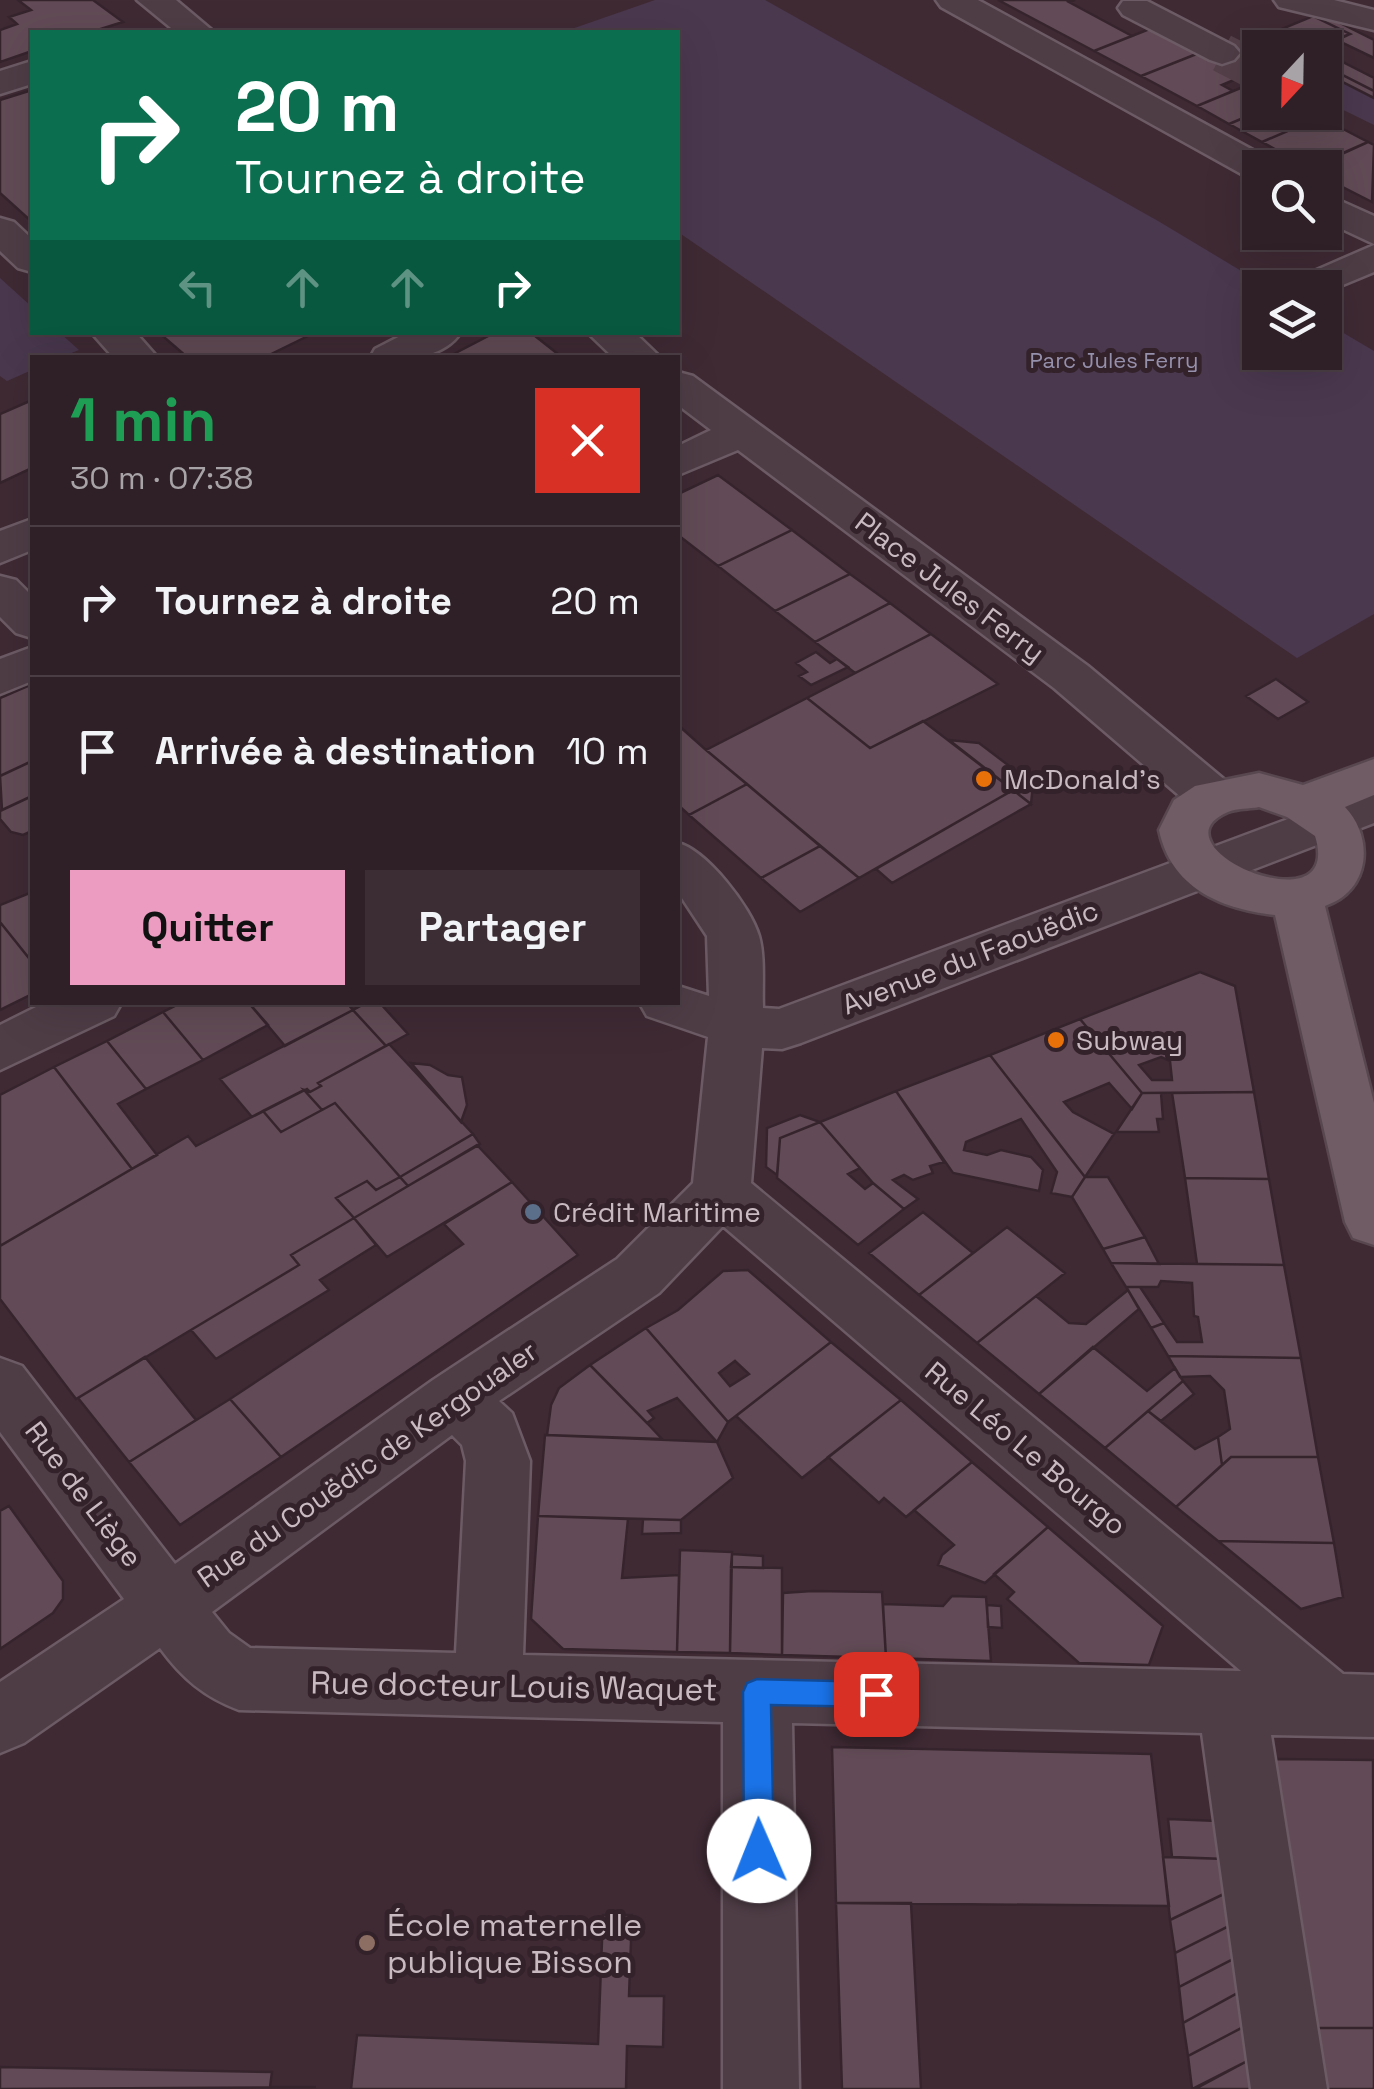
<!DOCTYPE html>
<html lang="fr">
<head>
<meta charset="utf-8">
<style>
  body { margin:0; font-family:"Space Grotesk",sans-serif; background:#3b2d33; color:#f1f3f6; height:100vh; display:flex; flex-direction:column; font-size:38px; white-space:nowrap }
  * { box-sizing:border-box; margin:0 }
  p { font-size:32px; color:#a7a3a7 }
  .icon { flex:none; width:55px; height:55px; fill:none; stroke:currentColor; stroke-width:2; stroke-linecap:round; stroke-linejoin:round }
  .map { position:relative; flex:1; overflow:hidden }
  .drawer { position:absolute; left:30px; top:355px; width:650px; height:650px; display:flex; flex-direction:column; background:#2f2027; border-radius:0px; box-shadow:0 10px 40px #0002,0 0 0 2px #4a3e44 }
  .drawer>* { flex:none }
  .top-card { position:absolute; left:30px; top:30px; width:650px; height:305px; border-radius:0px; box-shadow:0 10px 40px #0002,0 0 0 2px #4a3e44; background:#0b6e4f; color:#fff; overflow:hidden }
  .needle { width:65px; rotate:202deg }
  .controls { position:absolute; left:1242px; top:30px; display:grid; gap:20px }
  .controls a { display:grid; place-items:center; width:100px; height:100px; border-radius:0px; background:#2f2027; box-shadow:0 10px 40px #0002,0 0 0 2px #4a3e44; font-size:50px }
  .pin { position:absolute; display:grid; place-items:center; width:85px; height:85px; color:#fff; margin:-42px; border-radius:20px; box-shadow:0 5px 15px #0006 }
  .me { position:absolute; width:110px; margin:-55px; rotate:359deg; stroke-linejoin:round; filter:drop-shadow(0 0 8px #0008) }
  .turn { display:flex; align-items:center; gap:35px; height:210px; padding:0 40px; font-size:45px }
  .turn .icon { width:130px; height:130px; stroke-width:2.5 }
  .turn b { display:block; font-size:70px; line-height:85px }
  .lanes { display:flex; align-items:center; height:95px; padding:0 40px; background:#0003; justify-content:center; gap:50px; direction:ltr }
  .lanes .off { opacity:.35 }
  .round { display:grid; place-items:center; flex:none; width:105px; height:105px; border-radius:0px; background:#3b2d33 }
  .headline { display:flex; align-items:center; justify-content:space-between; height:170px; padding:0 40px }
  h1 { font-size:60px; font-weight:700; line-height:75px; color:#1e9e55 }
  .button { display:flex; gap:20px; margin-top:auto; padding:20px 40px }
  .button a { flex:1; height:115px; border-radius:0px; background:#ec9cc0; color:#111; font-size:40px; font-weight:700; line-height:115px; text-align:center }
  .button a+a { background:#3b2d33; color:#f1f3f6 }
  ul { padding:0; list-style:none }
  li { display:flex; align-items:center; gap:30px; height:150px; padding:0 40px; border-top:2px solid #4a3e44 }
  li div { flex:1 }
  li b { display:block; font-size:38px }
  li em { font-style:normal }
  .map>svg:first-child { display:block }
  .green { fill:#4a384f }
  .building { fill:#624b56; stroke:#36242d; stroke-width:2.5; fill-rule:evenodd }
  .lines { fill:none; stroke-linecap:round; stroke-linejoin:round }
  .minor-tunnel { stroke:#544049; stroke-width:39; stroke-dasharray:39 20; stroke-linecap:butt }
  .minor-casing { stroke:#6c5b64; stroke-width:5 }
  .major-casing { stroke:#58474f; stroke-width:5 }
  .minor { fill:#4f3d46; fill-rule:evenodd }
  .major { fill:#6f5c65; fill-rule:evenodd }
  .route { fill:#1a73e8; stroke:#114b97; stroke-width:2.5 }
  .food-dot { fill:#e8710a; stroke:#34222b; stroke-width:4 }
  .service-dot { fill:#5c6f8a; stroke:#34222b; stroke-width:4 }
  .education-dot { fill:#8d6e63; stroke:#34222b; stroke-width:4 }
  .labels { text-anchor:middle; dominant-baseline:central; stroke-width:10; stroke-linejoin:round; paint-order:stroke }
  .far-park-label { font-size:22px; fill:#9590ac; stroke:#34222b }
  .street-label { font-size:28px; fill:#c9bac1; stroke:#34222b }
  .poi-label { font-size:28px; fill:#c9bac1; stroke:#34222b; text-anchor:start }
  .near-street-label { font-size:32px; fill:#c9bac1; stroke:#34222b }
  .near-poi-label { font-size:32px; fill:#c9bac1; stroke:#34222b; text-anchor:start }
</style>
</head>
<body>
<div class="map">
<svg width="1374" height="2089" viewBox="0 0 1374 2089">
  <rect width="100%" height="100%" fill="#3f2a34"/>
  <path class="green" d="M655,0H765L1158,221L1268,287L1260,288V352H1325V322L1374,351V614L1297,658L678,232V32H563Z
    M1325,73L1374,98V125L1325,101Z
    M0,278L32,307V332L60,333L79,350L61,357L32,358V370L7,381L0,376Z"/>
  <path class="building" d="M18,0H93L123,22L91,32H32V51L0,62V30L17,24L9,17L31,10Z
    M998,0H1075L1069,2L1132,36L1094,51Z
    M1320,13L1374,40V58L1337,40L1350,34L1313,16Z
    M1313,16L1350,34L1313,48H1260V69L1222,85L1233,91L1197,106L1141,76L1199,53L1209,59Z
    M1152,28L1199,53L1141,76L1094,51Z
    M1325,53L1374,78V91L1325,66Z
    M1325,66L1374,91V98L1325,73Z
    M1255,82L1260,85V111L1229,124L1197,106Z
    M32,90V222L0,193V100Z
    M1260,111L1312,112L1320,117L1262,142L1229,124Z
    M1320,117L1368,142L1309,168L1262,142Z
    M1368,142L1374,145L1372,202L1325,178V168H1311Z
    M158,332H316L263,358L187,357Z
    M496,332H530L563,358H446Z
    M32,400V468L0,483V414Z
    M718,475L792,530L718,566L678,535V494Z
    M792,530L850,574L775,611L718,566Z
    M850,574L890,603L815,642L775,611Z
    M890,603L931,634L855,673L815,642Z
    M931,634L998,684L870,748L807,698Z
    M816,652L830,663L837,659L848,667L811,685L799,676L807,672L796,663Z
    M1276,679L1308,702L1278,719L1246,696Z
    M30,685L32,761L0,776V698Z
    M807,698L870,748L923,721L1013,790L859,878L706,750Z
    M678,725L706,750L747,784L689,815L678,805Z
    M949,740L979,743L1033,784L1031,804Z
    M32,761V796L2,810L0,776Z
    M747,784L820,846L761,878L689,815Z
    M1013,790L1031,804L892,883L876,869Z
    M32,796V831L23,835L11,832L0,819V811Z
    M820,846L859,878L800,912L761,878Z
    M32,892V962L0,922V905Z
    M0,922L32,962V994L0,1010Z
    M1200,972L1235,986L1254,1092L1142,1093L1080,1019ZM1161,1057L1170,1061L1172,1080H1152L1139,1065Z
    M183,1002H248L268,1025L203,1060L163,1012Z
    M248,1002H346L353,1010L285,1046Z
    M368,1002H379L408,1034L386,1046L353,1010Z
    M353,1010L386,1046L318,1083L321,1086L310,1092L307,1089L252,1117L220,1079Z
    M163,1012L203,1060L146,1089L107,1041Z
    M1080,1019L1142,1093L1132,1109L1109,1083L1064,1102L1073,1112L1114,1134L1085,1177L990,1055Z
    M107,1041L146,1089L118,1104L157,1155L132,1169L54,1067Z
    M389,1044L473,1134L400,1177L335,1103L322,1110L304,1090L310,1092L321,1086L318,1083Z
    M990,1055L1085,1177L1072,1197L1051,1193L1057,1172L1021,1119L966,1142L964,1150L987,1155L1001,1150L1031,1157L1043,1170L1039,1191L953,1173L896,1091Z
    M411,1063L430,1065L448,1075L462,1077L467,1105L461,1122Z
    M54,1067L132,1169L0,1246V1095Z
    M304,1090L322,1110L281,1132L263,1111Z
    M896,1091L944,1162L930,1166L933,1173L913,1180L904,1175L893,1180L918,1199L904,1209L873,1183L820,1122Z
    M1254,1092L1269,1179L1185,1178L1172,1093Z
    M1142,1093H1161L1163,1119H1157L1159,1132H1116Z
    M335,1103L400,1177L376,1190L367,1181L336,1198L354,1218L291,1255L299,1265L76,1399L0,1299V1246L188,1136L196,1146L263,1111L281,1132Z
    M800,1115L820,1122L780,1138L777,1175L766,1167L767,1128Z
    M820,1122L860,1168L848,1174L865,1189L873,1183L904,1209L858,1245L777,1178L780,1138Z
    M473,1134L480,1144L408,1186L400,1177Z
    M477,1145L512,1182L387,1257L354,1218Z
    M400,1177L408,1186L354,1218L336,1198L367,1181L376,1190Z
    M1085,1177H1108L1145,1237L1103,1249L1072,1197Z
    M1185,1178L1269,1179L1284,1265L1197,1264Z
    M512,1182L578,1255L281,1457L230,1399L463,1244L444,1224Z
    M923,1212L973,1253L919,1295L869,1253Z
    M354,1218L376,1245L320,1280L329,1290L216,1359L191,1330L299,1265L291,1255Z
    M1007,1227L1065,1273L977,1343L919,1295Z
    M1145,1237L1159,1264L1111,1263L1103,1249Z
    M1111,1263L1284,1265L1301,1358L1168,1356L1151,1328L1164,1323L1177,1342H1202L1198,1317L1194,1316L1192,1283L1161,1281L1158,1287H1126Z
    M748,1270L831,1342L728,1422L646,1328L678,1310L723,1271ZM735,1361L749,1374L730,1386L719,1373Z
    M1126,1287H1140L1164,1323L1151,1328Z
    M1128,1290L1139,1309L1039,1394L977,1343L1036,1296L1069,1323L1086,1324Z
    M646,1328L728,1422L717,1442L677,1398L648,1411L654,1418L647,1423L590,1365Z
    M831,1342L901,1400L802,1478L736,1416Z
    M1093,1347L1147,1391L1175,1368L1183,1381L1105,1448L1039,1394Z
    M1168,1356L1301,1358L1318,1457H1231L1222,1465L1218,1437L1230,1429L1224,1390L1210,1376L1180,1377Z
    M145,1357L196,1420L129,1462L78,1398Z
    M590,1365L647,1423L662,1439L547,1435L551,1405L559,1388Z
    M1183,1381L1194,1394L1161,1421L1148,1411Z
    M230,1399L281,1457L180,1525L129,1462Z
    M901,1400L972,1462L906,1517L884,1498L879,1503L828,1457Z
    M1148,1411L1195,1449L1218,1437L1222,1465L1176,1507L1105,1448Z
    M545,1435L717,1442L733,1478L681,1520L538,1516Z
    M1231,1457H1318L1334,1543L1218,1541L1176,1507Z
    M972,1462L1048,1527L985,1583L938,1565L942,1555L954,1545L914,1510Z
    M9,1506L63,1581V1599L53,1613L0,1649V1511Z
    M538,1516L628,1519L622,1578L679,1575L677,1652L563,1649L531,1619Z
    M643,1519L681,1520V1533L642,1534Z
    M1048,1527L1163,1626L1149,1665L1079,1663L1007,1599L1014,1592L994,1574Z
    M1218,1541L1334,1543L1343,1597L1301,1609Z
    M680,1550L732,1552L730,1653L677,1652Z
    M732,1554L763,1556V1568L731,1567Z
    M731,1567L782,1568V1655L730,1653Z
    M812,1591L882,1592L886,1658L782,1655L783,1593Z
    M952,1596L986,1597L991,1661L886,1658L883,1604L943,1606Z
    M987,1605L1001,1606L1002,1628L988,1627Z
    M832,1747L1151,1754L1169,1906L836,1903Z
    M1275,1759L1373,1760L1374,2028H1317Z
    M1168,1819L1218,1821L1226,1859L1172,1857Z
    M1163,1857L1226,1859L1230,1891L1170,1920Z
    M1230,1891L1235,1923L1175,1953L1170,1920Z
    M836,1903H911L921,2089H842Z
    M603,1915H632L629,1996H664L663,2047L627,2046L626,2089H351L357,2035L598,2044Z
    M1235,1923L1239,1956L1179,1987L1175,1953Z
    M1239,1956L1243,1990L1183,2023L1179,1987Z
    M1243,1990L1249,2024L1188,2056L1183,2023Z
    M1249,2024L1253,2058L1192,2089L1188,2056Z
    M1317,2028H1374V2089H1326Z
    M1253,2058L1257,2089H1195Z
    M0,2067L272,2072L270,2087H316L0,2089Z"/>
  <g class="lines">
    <path class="minor-tunnel" d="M1222,53L1257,71"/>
    <defs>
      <path id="minor" d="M137,0H176L214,32H176Z
        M936,0H978L1273,161L1278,168H1260V180L1247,177L941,7Z
        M1274,0H1334L1374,10V30L1279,7Z
        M1123,1H1147L1234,46L1240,53L1234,60L1222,64L1210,60L1123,15L1118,8Z
        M32,61V84L0,94V71Z
        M1325,194L1374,216V244L1325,221Z
        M0,218L14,222L32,239V272L18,268L0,251Z
        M1374,245V272L1326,292L1325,288H1311L1306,280L1312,272Z
        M91,332H135L158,358H114Z
        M408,332H461C441,362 401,358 370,358L375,349Z
        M587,332H634L661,358H614Z
        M678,372L693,376L1088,666L1232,786L1239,798L1232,810L1214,815L1196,810L1054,688L738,450L678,475V446L711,430L678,405Z
        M32,519V550L0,563V531Z
        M0,576L16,580L32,596V638L16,633L0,617Z
        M32,647V681L0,694V659Z
        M1374,787V823L801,1043L782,1049L762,1048L751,1183L1343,1674L1374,1675V1737L1271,1735L1327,2089H1251L1202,1733L792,1723L799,2089H723V1722L239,1710C204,1697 182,1678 160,1648L24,1743L0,1753V1682L124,1599L0,1432V1358L22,1366L175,1564L433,1380L617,1259L693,1183L708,1037L647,1016L639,1002H678V986L709,996L707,936L678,892V843C706,850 751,907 759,936C765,957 762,985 763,1008L779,1009ZM723,1226L1241,1671L523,1655L530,1461L512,1413L499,1401L659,1293ZM452,1435L462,1445L466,1461L456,1653L250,1648L229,1633L212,1612Z
        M46,1002H122L114,1016L0,1070V1025Z"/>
      <path id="major" d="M1374,759V795L1345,807C1374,837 1371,891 1325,906L1374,1103V1245L1353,1238L1345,1222L1275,915C1221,909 1171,888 1159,830L1174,800L1195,786L1259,773L1303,785ZM1259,807L1287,817L1315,836C1345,931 1147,846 1228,812C1237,808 1249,809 1259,807Z"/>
    </defs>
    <use href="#minor" class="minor-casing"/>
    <use href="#major" class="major-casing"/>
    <use href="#minor" class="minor"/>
    <use href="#major" class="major"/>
  </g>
  <path class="route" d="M757,1679L876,1682L886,1685L890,1694L886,1704L876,1707L771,1705L774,1851L769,1861L759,1865L749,1861L744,1851L743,1692L747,1683Z"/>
  <g class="food-dot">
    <circle cx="984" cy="779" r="10"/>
    <circle cx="1056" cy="1040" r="10"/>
  </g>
  <circle class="service-dot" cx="533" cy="1212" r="10"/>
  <circle class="education-dot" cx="367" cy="1943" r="10"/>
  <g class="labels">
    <g class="far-park-label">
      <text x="1114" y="360">Parc Jules Ferry</text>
    </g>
    <g class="street-label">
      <text transform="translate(950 587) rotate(37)">Place Jules Ferry</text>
      <text transform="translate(970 957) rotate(-21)">Avenue du Faouëdic</text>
      <text transform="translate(1026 1448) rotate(40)">Rue Léo Le Bourgo</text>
      <text transform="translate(367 1464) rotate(-35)">Rue du Couëdic de Kergoualer</text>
      <text transform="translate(84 1494) rotate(53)">Rue de Liège</text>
    </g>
    <g class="poi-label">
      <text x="1004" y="779">McDonald's</text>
      <text x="1076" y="1040">Subway</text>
      <text x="553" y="1212">Crédit Maritime</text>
    </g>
    <g class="near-street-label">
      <text transform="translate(514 1686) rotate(1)">Rue docteur Louis Waquet</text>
    </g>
    <g class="near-poi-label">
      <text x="387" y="1925">École maternelle<tspan x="387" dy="37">publique Bisson</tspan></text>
    </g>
  </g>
</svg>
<div class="controls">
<a><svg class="needle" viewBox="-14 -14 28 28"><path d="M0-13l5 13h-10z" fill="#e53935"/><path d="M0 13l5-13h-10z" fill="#a7a3a7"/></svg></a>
<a><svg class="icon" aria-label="search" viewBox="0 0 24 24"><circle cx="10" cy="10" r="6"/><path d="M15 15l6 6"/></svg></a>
<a><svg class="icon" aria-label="layers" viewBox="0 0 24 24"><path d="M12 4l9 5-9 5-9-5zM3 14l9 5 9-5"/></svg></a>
</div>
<div class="pin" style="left:876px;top:1694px;background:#d93025"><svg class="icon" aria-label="arrive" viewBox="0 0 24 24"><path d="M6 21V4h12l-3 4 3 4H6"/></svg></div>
<svg class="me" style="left:759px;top:1851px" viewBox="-20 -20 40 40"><circle r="19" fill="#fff"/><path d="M0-13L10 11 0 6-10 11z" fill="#1a73e8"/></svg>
<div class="top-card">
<div class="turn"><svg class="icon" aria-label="right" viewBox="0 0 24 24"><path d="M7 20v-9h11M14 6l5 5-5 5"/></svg><div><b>20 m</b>Tournez à droite</div></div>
<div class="lanes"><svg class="icon off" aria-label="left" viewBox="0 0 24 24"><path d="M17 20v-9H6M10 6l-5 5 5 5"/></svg><svg class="icon off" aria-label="ahead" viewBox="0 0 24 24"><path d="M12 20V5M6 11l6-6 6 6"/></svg><svg class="icon off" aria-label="ahead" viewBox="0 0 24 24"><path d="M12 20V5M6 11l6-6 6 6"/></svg><svg class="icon" aria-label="right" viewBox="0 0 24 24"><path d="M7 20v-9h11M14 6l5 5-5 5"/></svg></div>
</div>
<section class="drawer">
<div class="headline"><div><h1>1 min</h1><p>30 m · 07:38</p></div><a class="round" style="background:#d93025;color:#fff"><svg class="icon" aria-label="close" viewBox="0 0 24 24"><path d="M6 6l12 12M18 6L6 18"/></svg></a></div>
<ul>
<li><svg class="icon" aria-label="right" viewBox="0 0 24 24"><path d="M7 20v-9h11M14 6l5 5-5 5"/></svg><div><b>Tournez à droite</b></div><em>20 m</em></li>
<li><svg class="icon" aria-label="arrive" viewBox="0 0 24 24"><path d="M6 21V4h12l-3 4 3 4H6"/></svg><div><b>Arrivée à destination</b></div><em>10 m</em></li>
</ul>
<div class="button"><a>Quitter</a><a>Partager</a></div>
</section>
</div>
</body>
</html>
